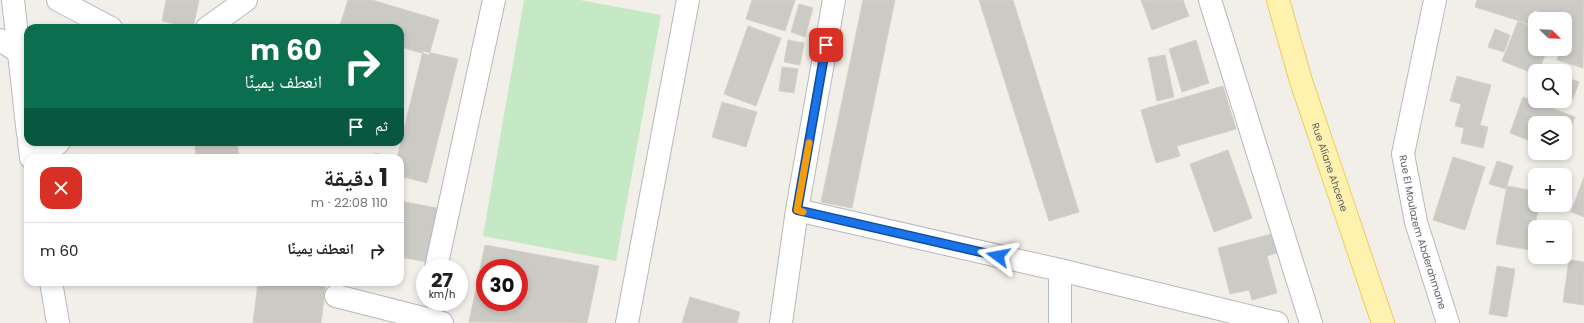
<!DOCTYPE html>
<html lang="ar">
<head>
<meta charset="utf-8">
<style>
  body { margin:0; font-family:Poppins,"Noto Naskh Arabic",sans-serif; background:#f6f6f6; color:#202124; direction:rtl; height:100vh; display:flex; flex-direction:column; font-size:15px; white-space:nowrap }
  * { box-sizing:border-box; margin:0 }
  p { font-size:13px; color:#757577 }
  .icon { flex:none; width:22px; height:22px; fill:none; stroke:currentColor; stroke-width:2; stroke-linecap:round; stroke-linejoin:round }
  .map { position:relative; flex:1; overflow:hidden; direction:ltr }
  .side { position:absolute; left:24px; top:154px; width:380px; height:132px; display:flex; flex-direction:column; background:#fff; border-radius:12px; box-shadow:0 2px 6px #0003; direction:rtl }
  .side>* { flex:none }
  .top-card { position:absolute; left:24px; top:24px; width:380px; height:122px; border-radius:12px; box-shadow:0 2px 6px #0003; direction:rtl; background:#0b6e4f; color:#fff; overflow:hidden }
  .needle { width:26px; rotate:113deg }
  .controls { position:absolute; left:1528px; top:12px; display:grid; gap:8px }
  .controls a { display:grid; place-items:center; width:44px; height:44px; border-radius:8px; background:#fff; box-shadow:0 2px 6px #0003; font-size:20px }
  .speed { position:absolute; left:416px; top:259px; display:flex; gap:8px; font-size:20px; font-weight:700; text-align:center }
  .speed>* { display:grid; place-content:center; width:52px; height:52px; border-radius:50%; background:#fff; box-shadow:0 2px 6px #0003; line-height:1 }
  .speed small { font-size:10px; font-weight:400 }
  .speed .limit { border:6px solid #d22; background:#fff; color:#111 }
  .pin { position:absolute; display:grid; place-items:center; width:34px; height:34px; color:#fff; margin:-17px; border-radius:8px; box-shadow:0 2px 6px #0006 }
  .me { position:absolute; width:44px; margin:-22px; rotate:283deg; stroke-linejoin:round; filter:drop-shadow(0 0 3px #0008) }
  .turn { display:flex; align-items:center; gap:14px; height:84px; padding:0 16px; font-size:18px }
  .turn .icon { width:52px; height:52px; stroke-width:2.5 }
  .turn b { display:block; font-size:28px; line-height:34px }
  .then { display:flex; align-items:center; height:38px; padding:0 16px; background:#0003; gap:8px; font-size:15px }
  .round { display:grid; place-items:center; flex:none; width:42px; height:42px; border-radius:12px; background:#f6f6f6 }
  .head { display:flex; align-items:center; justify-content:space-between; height:68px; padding:0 16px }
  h1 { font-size:24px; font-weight:700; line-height:30px }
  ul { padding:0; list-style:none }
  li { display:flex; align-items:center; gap:12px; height:56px; padding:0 16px; border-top:1px solid #e0e0e0 }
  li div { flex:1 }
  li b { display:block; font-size:15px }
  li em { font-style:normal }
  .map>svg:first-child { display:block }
  .green { fill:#c5e8c5 }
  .building { fill:#cccac5; stroke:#d6d1c6; fill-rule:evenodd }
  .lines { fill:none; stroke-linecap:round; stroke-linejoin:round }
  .street-casing { stroke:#b5b8bc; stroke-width:24 }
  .secondary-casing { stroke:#b6babf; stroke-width:24 }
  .primary-casing { stroke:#f2c960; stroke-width:24 }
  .street { stroke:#fff; stroke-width:22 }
  .secondary { stroke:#fff; stroke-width:22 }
  .primary { stroke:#fff2af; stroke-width:22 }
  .route-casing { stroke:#114b97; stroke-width:10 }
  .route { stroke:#1a73e8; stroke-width:7 }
  .slow { stroke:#f59e0b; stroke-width:7 }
  .labels { text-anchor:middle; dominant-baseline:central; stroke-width:3.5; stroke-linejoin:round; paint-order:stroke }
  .street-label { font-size:10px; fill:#5f6368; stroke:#fff }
</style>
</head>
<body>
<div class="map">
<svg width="1584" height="323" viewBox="0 0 1584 323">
  <rect width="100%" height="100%" fill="#f1efe8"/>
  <path class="green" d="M524,0H580L661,15L616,261L483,236Z"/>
  <path class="building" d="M166,0H199L193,28L162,21Z
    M348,0H372L439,20L429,55L400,47V28H339Z
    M752,0H795L785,31L746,19Z
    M863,0H895L852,208L821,202Z
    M979,0H1013L1079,212L1049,221Z
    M1141,0H1183L1189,16L1152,30Z
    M1477,0H1584L1583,68L1557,60L1561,49H1565V19H1550L1551,15L1534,10L1529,24L1475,7Z
    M799,4L813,8L805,37L791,32Z
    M1518,21L1535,28V49H1547L1539,71H1535V74L1502,61Z
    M748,26L781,38L756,106L724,94Z
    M1495,29L1510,35L1504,52L1488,47Z
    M788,40L804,43L800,65L784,62Z
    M1196,40L1209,83L1182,92L1169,49Z
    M423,51L458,59L427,183L400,176V158H374L375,153L397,158Z
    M1165,55L1174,97L1157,101L1148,58Z
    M782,67L798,69L794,93L779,91Z
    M1457,76L1491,85L1480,125L1488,127L1483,148L1461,143L1464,128L1455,126L1461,104L1450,101Z
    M1565,77L1579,82L1573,99L1565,96Z
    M1535,83V98L1530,96Z
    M1223,86L1236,129L1177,146L1180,156L1156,163L1141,110Z
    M1523,97L1575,117L1565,143V123H1535V143L1510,133Z
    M1543,101H1561L1559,107Z
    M722,102L757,112L746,147L712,137Z
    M168,142H185L169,146Z
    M228,142H237L239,158H196L195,146Z
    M1228,150L1252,218L1214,232L1190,164Z
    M1453,157L1485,167L1465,230L1433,220Z
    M1497,161L1513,166L1506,189L1489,184Z
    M1584,177V217L1571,212Z
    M1507,186L1535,191V205H1539L1530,250L1496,244Z
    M400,201L442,209L432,263L400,257Z
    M1279,232L1284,251L1267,256L1277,293L1252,300L1249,290L1230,294L1218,248Z
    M485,245L599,266L587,323L469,322ZM485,268H519V302H485Z
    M1569,260L1584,262V305L1563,302Z
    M1497,266L1515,269L1507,317L1489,314Z
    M258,282H326L321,323H253Z
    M690,297L740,312L737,323H682Z"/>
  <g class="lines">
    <defs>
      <path id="street" d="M58,0L111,28
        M1210,0L1311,323
        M207,28L246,0
        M0,40L19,52
        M42,158L59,142
        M797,210L1060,270L1277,323
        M436,268L494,0
        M336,296L442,323
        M627,323L688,0
        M781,323L797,210L834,0
        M1060,323V270"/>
      <g id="secondary">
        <path d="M13,0L28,134"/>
        <path id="s1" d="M1435,0L1403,154L1416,222L1448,323"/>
        <path d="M29,142L31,158"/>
        <path d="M51,282L58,323"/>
      </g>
      <g id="primary">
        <path id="s2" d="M1278,0L1301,81L1383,323"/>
      </g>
    </defs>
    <use href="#street" class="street-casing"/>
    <use href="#secondary" class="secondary-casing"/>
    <use href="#primary" class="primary-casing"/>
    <use href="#street" class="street"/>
    <use href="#secondary" class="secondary"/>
    <use href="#primary" class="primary"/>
  </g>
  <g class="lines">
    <defs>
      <path id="route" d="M826,45L797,210L998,256"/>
    </defs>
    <use href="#route" class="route-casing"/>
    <use href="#route" class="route"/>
    <path class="slow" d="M803,212L797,210L809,143"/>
  </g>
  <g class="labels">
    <g class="street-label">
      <text stroke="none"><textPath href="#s2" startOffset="175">Rue Aliane Ahcene</textPath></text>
      <text stroke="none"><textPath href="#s1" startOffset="238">Rue El Moulazem Abderahmane</textPath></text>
    </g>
  </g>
</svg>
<div class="controls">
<a><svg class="needle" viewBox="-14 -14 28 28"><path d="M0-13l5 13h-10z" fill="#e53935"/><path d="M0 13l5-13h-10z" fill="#757577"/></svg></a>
<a><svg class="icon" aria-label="search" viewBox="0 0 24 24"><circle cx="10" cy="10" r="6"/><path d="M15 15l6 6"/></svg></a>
<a><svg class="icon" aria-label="layers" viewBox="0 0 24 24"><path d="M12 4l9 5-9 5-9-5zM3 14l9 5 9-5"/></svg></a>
<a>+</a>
<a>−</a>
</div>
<div class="speed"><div>27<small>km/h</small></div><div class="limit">30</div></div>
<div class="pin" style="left:826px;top:45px;background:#d93025"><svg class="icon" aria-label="arrive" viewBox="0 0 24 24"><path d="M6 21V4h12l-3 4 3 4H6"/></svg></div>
<svg class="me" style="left:998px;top:256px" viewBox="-20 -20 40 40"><path d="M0-17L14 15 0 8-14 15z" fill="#1a73e8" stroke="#fff" stroke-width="4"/></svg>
<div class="top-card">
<div class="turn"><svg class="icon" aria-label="right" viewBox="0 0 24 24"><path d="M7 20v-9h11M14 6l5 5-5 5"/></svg><div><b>60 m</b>انعطف يمينًا</div></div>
<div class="then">ثم<svg class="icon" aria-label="arrive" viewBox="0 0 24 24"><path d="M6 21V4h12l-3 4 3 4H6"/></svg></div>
</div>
<section class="side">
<div class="head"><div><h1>1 دقيقة</h1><p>110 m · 22:08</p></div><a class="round" style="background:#d93025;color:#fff"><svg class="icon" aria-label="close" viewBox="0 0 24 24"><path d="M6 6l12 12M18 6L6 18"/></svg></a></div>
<ul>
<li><svg class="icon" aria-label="right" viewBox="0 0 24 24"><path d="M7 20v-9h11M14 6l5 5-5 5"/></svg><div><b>انعطف يمينًا</b></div><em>60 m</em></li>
</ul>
</section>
</div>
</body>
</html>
